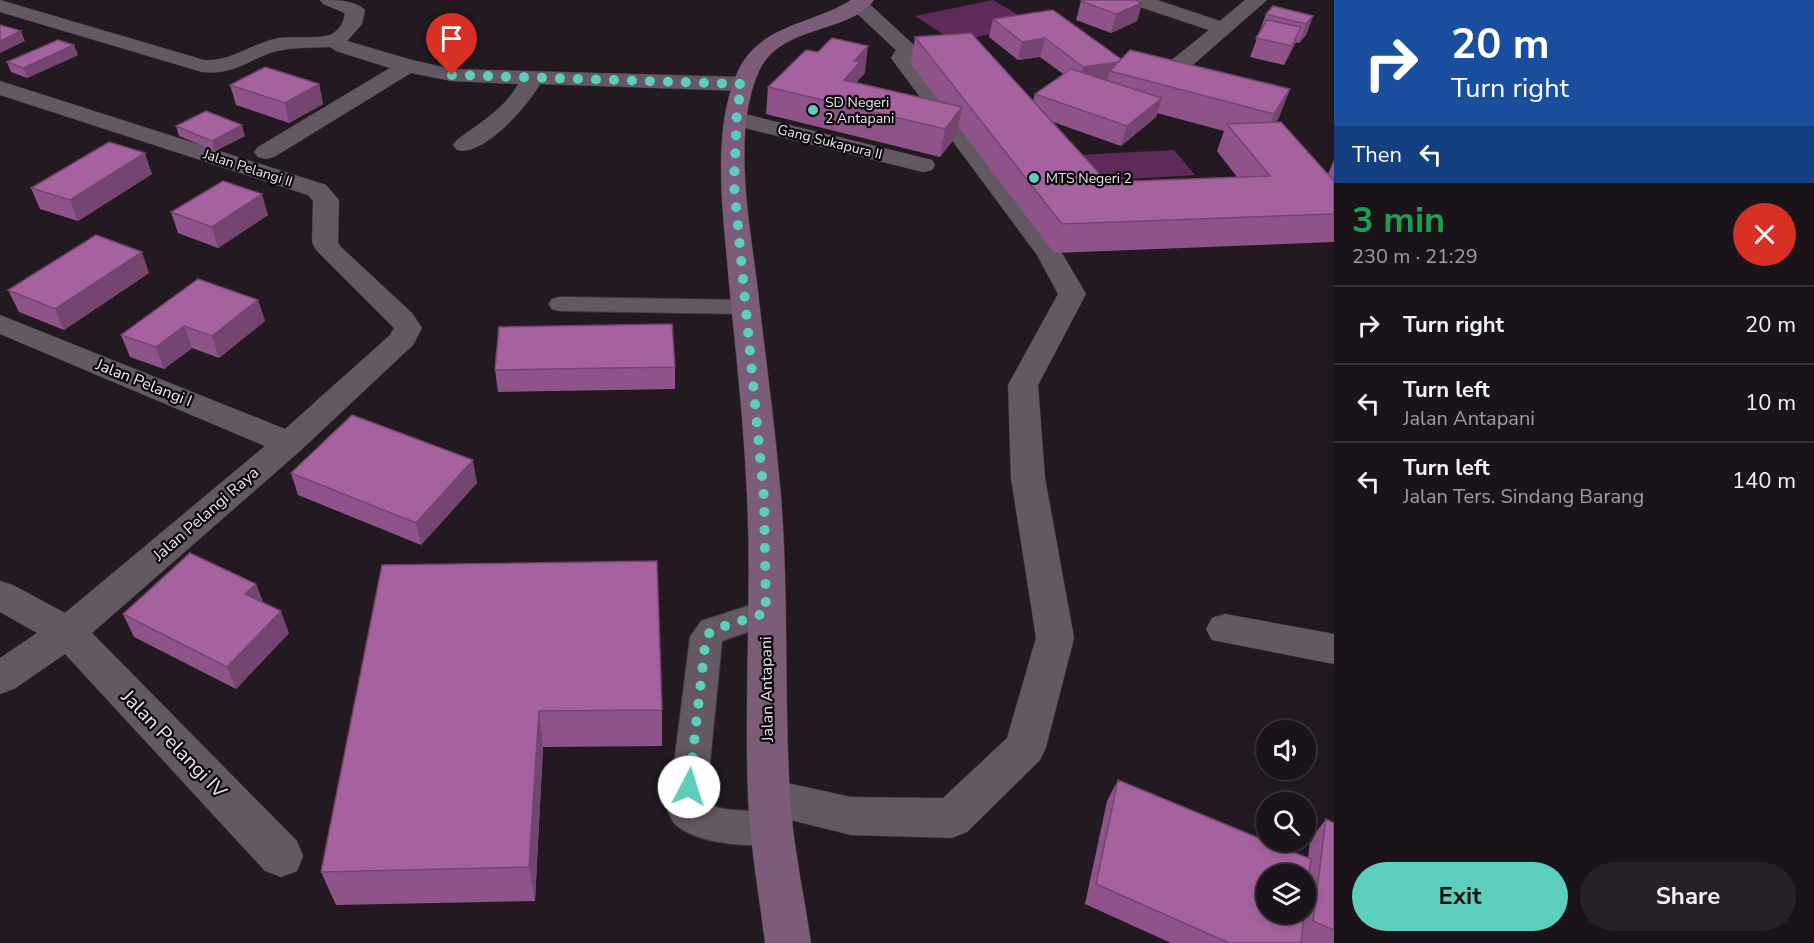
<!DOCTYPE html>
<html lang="en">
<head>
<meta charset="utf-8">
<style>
  body { margin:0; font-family:"Nunito Sans",sans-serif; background:#272026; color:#f1f3f6; height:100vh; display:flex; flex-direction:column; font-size:22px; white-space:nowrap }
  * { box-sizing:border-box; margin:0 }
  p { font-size:20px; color:#9f9ea2 }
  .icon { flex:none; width:33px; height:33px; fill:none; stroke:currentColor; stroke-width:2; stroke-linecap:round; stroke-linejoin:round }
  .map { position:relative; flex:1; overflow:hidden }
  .details { display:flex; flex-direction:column; background:#1a1319; width:480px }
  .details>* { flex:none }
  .guide { background:#1a4fa0; color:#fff; overflow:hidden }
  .controls { position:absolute; left:1256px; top:720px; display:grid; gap:12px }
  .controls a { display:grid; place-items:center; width:60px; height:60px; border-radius:50%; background:#1a1319; box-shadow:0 3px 9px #0003,0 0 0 2px #383238; font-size:30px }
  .pin { position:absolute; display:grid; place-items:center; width:51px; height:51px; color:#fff; margin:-62px -26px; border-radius:50% 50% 50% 0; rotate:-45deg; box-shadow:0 0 6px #0007 }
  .pin .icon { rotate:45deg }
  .me { position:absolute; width:66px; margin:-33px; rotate:5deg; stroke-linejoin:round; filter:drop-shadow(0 0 4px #0008) }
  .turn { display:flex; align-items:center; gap:21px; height:126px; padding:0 18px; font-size:27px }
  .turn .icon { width:78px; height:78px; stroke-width:2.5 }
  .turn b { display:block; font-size:42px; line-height:51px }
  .then { display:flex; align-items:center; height:57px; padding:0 18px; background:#0003; gap:12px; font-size:22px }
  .round { display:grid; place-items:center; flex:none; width:63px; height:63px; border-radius:32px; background:#272026 }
  .head { display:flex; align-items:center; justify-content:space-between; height:102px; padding:0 18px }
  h1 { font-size:36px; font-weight:700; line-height:45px; color:#1e9e55 }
  .cta { display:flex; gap:12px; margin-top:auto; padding:12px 18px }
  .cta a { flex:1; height:69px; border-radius:36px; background:#5ccebb; color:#111; font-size:24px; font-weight:700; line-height:69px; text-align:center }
  .cta a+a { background:#272026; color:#f1f3f6 }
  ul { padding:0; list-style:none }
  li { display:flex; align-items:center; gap:18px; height:78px; padding:0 18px; border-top:2px solid #383238 }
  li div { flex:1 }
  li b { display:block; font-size:22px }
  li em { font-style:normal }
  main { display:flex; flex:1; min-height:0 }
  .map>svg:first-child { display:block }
  .green { fill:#5e2a59 }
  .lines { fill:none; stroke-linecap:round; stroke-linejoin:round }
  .lane-casing { stroke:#3e373d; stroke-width:2 }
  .street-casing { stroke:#3e373d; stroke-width:1 }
  .secondary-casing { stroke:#3e373d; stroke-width:1 }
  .lane { fill:#645862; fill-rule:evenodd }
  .street { fill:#645862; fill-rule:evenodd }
  .secondary { fill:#7c5d78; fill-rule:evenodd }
  .wall { fill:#8e5489; fill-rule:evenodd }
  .shaded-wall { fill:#74456f }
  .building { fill:#a5629f; stroke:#74456f; stroke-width:1.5 }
  .route { stroke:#5ccebb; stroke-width:10; stroke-dasharray:0 18 }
  .poi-dot { fill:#5ccebb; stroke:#090609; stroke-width:2 }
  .labels { text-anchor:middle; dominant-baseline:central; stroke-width:4.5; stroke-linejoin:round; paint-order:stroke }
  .far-poi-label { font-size:14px; fill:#efe8ed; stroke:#090609; text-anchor:start }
  .far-street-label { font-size:14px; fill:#efe8ed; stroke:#090609 }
  .street-label { font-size:16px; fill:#efe8ed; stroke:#090609 }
  .near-street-label { font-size:20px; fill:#efe8ed; stroke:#090609 }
</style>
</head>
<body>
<main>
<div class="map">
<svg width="1334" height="943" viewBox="0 0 1334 943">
  <rect width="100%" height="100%" fill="#221921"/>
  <path class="green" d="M993,0L1034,24L955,42L915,16Z
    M1174,150L1195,175L1096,181L1078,155Z"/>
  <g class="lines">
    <defs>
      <path id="lane" d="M561,297L746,300L755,302L758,307L755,312L746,314L561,311L552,309L549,304L552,299Z
        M766,600L777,604L782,613L777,622L722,641L706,803C730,816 761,806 786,816L792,828L786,840C760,850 697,845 675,824C672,821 670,815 668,811L690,637L701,621Z"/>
      <path id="street" d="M0,0L204,60C231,62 252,43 279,38C293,36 318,39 330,35C339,31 344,22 345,13L323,4L320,0C335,0 355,0 365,10L362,24L347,41L412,60L452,69L742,77L750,79L753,84L750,89L742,91L540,84C528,106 483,157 457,150L453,145L457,140C479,123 505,109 518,84L452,81L411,73L274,157L266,159L258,157L254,152L258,147L390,68L336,51L330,47C311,48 291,47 273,52C246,61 234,75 202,72L0,12Z
        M851,0H865L915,46L918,50L912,58L1059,248L1086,294L1038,385L1045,478L1074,638L1046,747L1040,760L967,832L952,838L851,835L754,811L748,798L754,785L769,779L851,797L943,798L1007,738L1036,638L1011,478L1008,385L1058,294L1037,255L891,58L896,50L851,8L848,4Z
        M1128,0H1157L1220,21L1245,0H1267L1179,77L1171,78L1163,77L1160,72L1163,67L1209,30L1131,4Z
        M0,81L326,185L339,200L338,242L340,246L412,313L422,328L413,345L300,451L92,633L297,841L303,856L297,871L281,877L265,871L65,654L14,689L0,694V658L37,633L0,612V581L13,585L65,613L265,446L0,334V315L285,429L390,335L394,328L316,250L312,242L313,201L308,195L0,95Z
        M737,112L932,160L935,165L932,170L923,172L729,124L726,119L729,114Z
        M1225,614L1334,634V664L1212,640L1206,629L1212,618Z"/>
      <path id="secondary" d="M851,0H874C849,34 781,24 759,71C732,131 749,219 757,283C765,354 775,425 781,496C789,596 784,696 790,797C793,846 804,894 811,943H765C759,894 750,846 748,796C744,696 752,596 747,496C744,425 736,354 729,283C724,218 710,132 738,71C760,24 812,25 851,0Z"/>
    </defs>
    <use href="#lane" class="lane-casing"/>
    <use href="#street" class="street-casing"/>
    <use href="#secondary" class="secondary-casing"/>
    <use href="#lane" class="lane"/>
    <use href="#street" class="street"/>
    <use href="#secondary" class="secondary"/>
  </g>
  <path class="wall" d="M1081,1L1142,3L1137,21L1111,33L1076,20Z
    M1266,14L1313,16L1306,35L1299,43L1296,42L1284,65L1250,57Z
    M993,19L1121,59L1290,89L1279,117L1276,122L1328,174L1334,160V242L1054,253L958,126L957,135L940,157L766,114L768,87L865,73L858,80V83L940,102L911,64L915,37L1033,101L1035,94L1063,74L1040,57L1018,60L989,37ZM1157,113L1224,131L1217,151L1237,177L1107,182L1053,122L1121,146L1156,117Z
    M78,55L27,78L11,72L7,62Z
    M319,84L323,104L289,123L236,105L230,85Z
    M176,126L245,136L215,151L179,136Z
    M152,174L78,221L40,209L31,188Z
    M171,212L268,215L218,248L178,233Z
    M149,273L64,330L19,312L8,290Z
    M258,300L265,321L219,358L192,348L164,369L130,357L121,335Z
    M675,367V389L498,392L495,370Z
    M291,473L477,483L421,545L298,495Z
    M382,565L662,710V746L543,747L535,901L336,905L321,872Z
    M256,584L263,602L289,633L236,689L134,637L123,614Z
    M1118,780L1308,858L1310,840L1326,819L1334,823V943H1303L1301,942V943H1171L1085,904L1107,801ZM1305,874V914H1266Z"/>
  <path class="shaded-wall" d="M1142,3L1137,21L1111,33L1116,14Z
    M1313,16L1306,35L1299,43L1306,24Z
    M1301,27L1294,46L1284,65L1292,46Z
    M21,31L25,41L0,53V41Z
    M1045,38L1040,57L1018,60L1022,42Z
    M74,45L78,55L27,78L23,68Z
    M868,46L865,73L858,80L857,89L844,80L854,61Z
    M1123,61L1110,71L1107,82L1078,87L1083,67Z
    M319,84L323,104L289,123L285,103Z
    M1290,89L1279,117L1263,141L1274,114Z
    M1162,98L1156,117L1121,146L1127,126Z
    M962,107L957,135L940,157L945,129Z
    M242,125L245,136L215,151L212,141Z
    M145,153L152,174L78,221L70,200Z
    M262,194L268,215L218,248L212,227Z
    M142,252L149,273L64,330L55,309Z
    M258,300L265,321L219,358L212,336Z
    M184,326L192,348L164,369L156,347Z
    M473,460L477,483L421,545L416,523Z
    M256,584L264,606L245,594Z
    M281,611L289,633L236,689L227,667Z
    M539,711L543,747L535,901L529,867Z"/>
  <path class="building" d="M1083,0H1135L1142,3L1116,14L1081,1Z
    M1273,6L1313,16L1306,24L1266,14Z
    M1053,10L1121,59L1118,62L1083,67L1045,38L1022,42L993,19Z
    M1267,20L1301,27L1292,46L1256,38Z
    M0,25L21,31L0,41Z
    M971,33L1107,182L1270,176L1227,124L1281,122L1334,181V214L1062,224L915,37Z
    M832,38L868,46L854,61L860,62L844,80L962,107L945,129L768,87L806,50L818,52Z
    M58,40L74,45L23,68L7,62Z
    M1130,50L1290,89L1274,114L1110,71Z
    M265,67L319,84L285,103L230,85Z
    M1071,69L1162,98L1127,126L1035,94Z
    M206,111L242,125L212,141L176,126Z
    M109,142L145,153L70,200L31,188Z
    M223,181L262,194L212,227L171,212Z
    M96,235L142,252L55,309L8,290Z
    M198,279L258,300L212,336L184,326L156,347L121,335Z
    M672,324L675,367L495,370L499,327Z
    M352,415L473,460L416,523L291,473Z
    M190,553L256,584L245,594L281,611L227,667L123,614Z
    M657,561L662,710L539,711L529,867L321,872L382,565Z
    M1118,780L1266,841V842L1311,859L1305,909V874H1266V914H1304L1301,943H1229L1096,884Z
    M1326,819L1334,823V930L1313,921Z"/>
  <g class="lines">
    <path class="route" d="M452,75L742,84L737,111L734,185L764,498L766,613L712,630L706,637L689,787"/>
  </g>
  <g class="poi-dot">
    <circle cx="813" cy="110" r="6"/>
    <circle cx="1034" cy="178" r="6"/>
  </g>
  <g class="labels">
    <g class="far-poi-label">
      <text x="825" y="102">SD Negeri<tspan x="825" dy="16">2 Antapani</tspan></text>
      <text x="1046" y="178">MTS Negeri 2</text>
    </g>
    <g class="far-street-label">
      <text transform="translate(830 142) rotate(14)">Gang Sukapura II</text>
      <text transform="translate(248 168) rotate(18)">Jalan Pelangi II</text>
    </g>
    <g class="street-label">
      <text transform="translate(144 383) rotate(22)">Jalan Pelangi I</text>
      <text transform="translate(206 514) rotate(-41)">Jalan Pelangi Raya</text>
      <text transform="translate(767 689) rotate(-91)">Jalan Antapani</text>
    </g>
    <g class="near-street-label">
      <text transform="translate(174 744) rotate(46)">Jalan Pelangi IV</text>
    </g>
  </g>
</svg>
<div class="controls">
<a><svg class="icon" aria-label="sound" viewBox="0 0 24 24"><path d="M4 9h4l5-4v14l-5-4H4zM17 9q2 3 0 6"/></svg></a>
<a><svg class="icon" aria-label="search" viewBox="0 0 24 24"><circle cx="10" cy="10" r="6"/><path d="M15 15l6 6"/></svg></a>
<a><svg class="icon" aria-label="layers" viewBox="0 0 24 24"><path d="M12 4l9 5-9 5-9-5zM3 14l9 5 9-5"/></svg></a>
</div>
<div class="pin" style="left:452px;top:75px;background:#d93025"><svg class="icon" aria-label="arrive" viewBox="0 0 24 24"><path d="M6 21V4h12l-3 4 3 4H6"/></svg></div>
<svg class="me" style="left:689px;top:787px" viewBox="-20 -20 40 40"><circle r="19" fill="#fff"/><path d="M0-13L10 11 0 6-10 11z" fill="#5ccebb"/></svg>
</div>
<section class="details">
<div class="guide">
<div class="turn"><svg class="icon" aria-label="right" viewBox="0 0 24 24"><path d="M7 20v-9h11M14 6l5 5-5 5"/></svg><div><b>20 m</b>Turn right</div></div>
<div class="then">Then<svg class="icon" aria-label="left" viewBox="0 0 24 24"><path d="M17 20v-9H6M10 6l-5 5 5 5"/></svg></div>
</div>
<div class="head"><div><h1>3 min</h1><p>230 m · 21:29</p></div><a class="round" style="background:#d93025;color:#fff"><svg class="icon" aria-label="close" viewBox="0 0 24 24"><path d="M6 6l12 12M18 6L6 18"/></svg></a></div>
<ul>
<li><svg class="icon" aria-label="right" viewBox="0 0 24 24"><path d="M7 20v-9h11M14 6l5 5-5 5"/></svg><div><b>Turn right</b></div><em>20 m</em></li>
<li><svg class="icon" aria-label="left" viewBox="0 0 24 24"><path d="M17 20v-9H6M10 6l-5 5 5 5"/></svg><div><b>Turn left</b><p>Jalan Antapani</p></div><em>10 m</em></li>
<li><svg class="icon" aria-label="left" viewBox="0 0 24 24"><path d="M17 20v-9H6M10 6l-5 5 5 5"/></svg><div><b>Turn left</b><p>Jalan Ters. Sindang Barang</p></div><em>140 m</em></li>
</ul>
<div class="cta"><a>Exit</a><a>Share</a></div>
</section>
</main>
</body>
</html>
